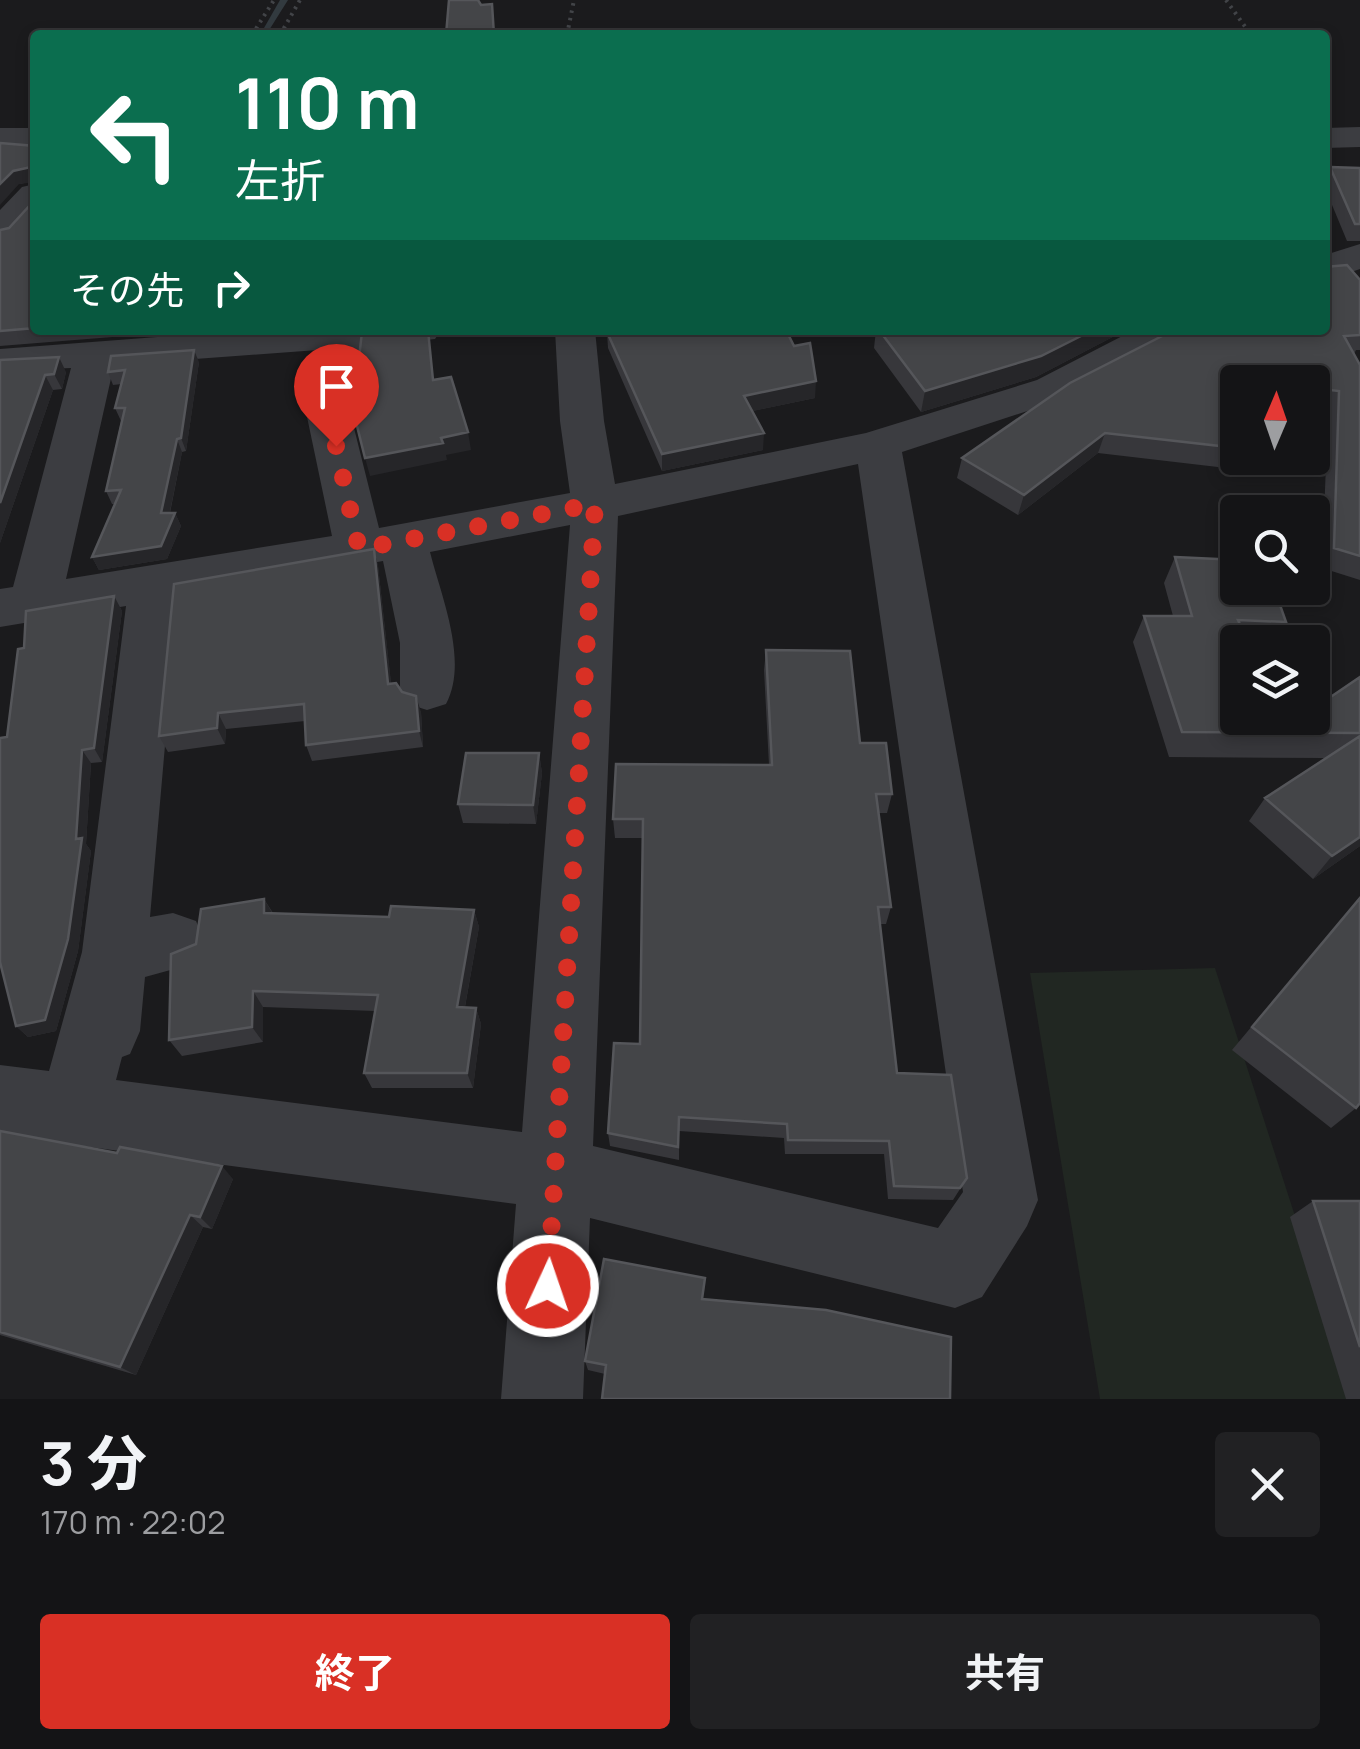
<!DOCTYPE html>
<html lang="ja">
<head>
<meta charset="utf-8">
<style>
  body { margin:0; font-family:Manrope,"Noto Sans JP",sans-serif; background:#212123; color:#f1f3f6; height:100vh; display:flex; flex-direction:column; font-size:38px; white-space:nowrap }
  * { box-sizing:border-box; margin:0 }
  p { font-size:32px; color:#9d9ea1 }
  .icon { flex:none; width:55px; height:55px; fill:none; stroke:currentColor; stroke-width:2; stroke-linecap:round; stroke-linejoin:round }
  .map { position:relative; height:1399px; overflow:hidden }
  .sheet { display:flex; flex-direction:column; background:#141416; flex:1 }
  .sheet>* { flex:none }
  .hud { position:absolute; left:30px; top:30px; width:1300px; height:305px; border-radius:10px; box-shadow:0 5px 15px #0003,0 0 0 2px #333335; background:#0b6e4f; color:#fff; overflow:hidden }
  .needle { width:65px; rotate:2deg }
  .controls { position:absolute; left:1220px; top:365px; display:grid; gap:20px }
  .controls a { display:grid; place-items:center; width:110px; height:110px; border-radius:10px; background:#141416; box-shadow:0 5px 15px #0003,0 0 0 2px #333335; font-size:50px }
  .pin { position:absolute; display:grid; place-items:center; width:85px; height:85px; color:#fff; margin:-102px -42px; border-radius:50% 50% 50% 0; rotate:-45deg; box-shadow:0 0 10px #0007 }
  .pin .icon { rotate:45deg }
  .me { position:absolute; width:110px; margin:-55px; rotate:3deg; stroke-linejoin:round; filter:drop-shadow(0 0 8px #0008) }
  .turn { display:flex; align-items:center; gap:35px; height:210px; padding:0 40px; font-size:45px }
  .turn .icon { width:130px; height:130px; stroke-width:2.5 }
  .turn b { display:block; font-size:70px; line-height:85px }
  .then { display:flex; align-items:center; height:95px; padding:0 40px; background:#0003; gap:20px; font-size:38px }
  .round { display:grid; place-items:center; flex:none; width:105px; height:105px; border-radius:10px; background:#212123 }
  .summary { display:flex; align-items:center; justify-content:space-between; height:170px; padding:0 40px }
  h1 { font-size:60px; font-weight:700; line-height:75px }
  .button { display:flex; gap:20px; margin-top:auto; padding:20px 40px }
  .button a { flex:1; height:115px; border-radius:10px; background:#d93025; color:#fff; font-size:40px; font-weight:700; line-height:115px; text-align:center }
  .button a+a { background:#212123; color:#f1f3f6 }
  .map>svg:first-child { display:block }
  .green { fill:#212722 }
  .lines { fill:none; stroke-linecap:round; stroke-linejoin:round }
  .stream { fill:#323a3f; fill-rule:evenodd }
  .path { stroke:#424448; stroke-width:4; stroke-dasharray:2.5 5; stroke-linecap:butt }
  .minor { fill:#3c3d41; fill-rule:evenodd }
  .wall { fill:#37373b }
  .shaded-wall { fill:#262629 }
  .building { fill:#444548; stroke:#55565a; stroke-width:2.5 }
  .route { stroke:#d93025; stroke-width:18; stroke-dasharray:0 32.4 }
</style>
</head>
<body>
<div class="map">
<svg width="1360" height="1399" viewBox="0 0 1360 1399">
  <rect width="100%" height="100%" fill="#1b1b1d"/>
  <path class="green" d="M1215,968L1354,1399H1100L1030,973Z"/>
  <g class="lines">
    <path class="stream" d="M280,0H288L266,35H260Z"/>
    <path class="path" d="M1226,0L1251,35
      M252,35L274,0
      M280,35L300,0
      M567,35L574,0"/>
    <path class="minor" d="M1360,127V147L1325,148V128Z
      M0,128H35V148H0Z
      M35,184V216L13,240L0,243V210L22,187Z
      M1360,244V269L1325,281V255Z
      M249,330H441L435,339L360,347L350,412L379,528L570,493L560,421L555,330H595L604,421L615,484L866,433L1037,380L1134,330H1186L1180,339L1067,398L902,452L1038,1200L1027,1226L982,1297L955,1308L590,1218L583,1399H501L516,1204L0,1135V1065L49,1071L82,952L126,606L0,627V589L13,587L71,368L0,371V349ZM318,350L306,412L332,536L66,579L114,365ZM858,464L963,1192L938,1228L593,1146L618,516ZM570,525L522,1132L116,1080L122,1057L130,1054L140,1031L145,977L196,963L205,942L196,921L173,913L150,917L178,597L383,561L400,643V689L408,704L427,710L446,704C469,661 441,596 430,552Z"/>
  </g>
  <path class="wall" d="M35,146V330H200L0,346V230L9,228L31,204V182L19,184Z
    M1330,167L1360,168V241H1347L1325,188V178Z
    M1360,280V350H1356L1354,354L1360,365V580L1322,568L1328,412L1312,410V382H1238V458H1259L1252,471L1098,453L1018,515L957,478L962,458Z
    M876,330H1126L1036,377L921,412L874,348Z
    M607,332L815,398L752,411L763,450L662,471L608,348Z
    M0,360L66,372L62,389L53,390L0,543Z
    M199,362L186,451L182,452L170,513H175L181,526L167,559L99,570L92,557L115,504H112L106,491L121,421L115,408L122,384L113,385L108,372Z
    M374,549L378,566L391,684L402,692L421,712L423,747L312,761L306,745L305,721L226,729L225,744L168,752L159,736Z
    M1175,557L1286,622L1274,642H1238V718L1332,696L1360,677V846L1313,879L1249,821L1265,798L1326,758L1169,757L1133,642L1144,616H1173L1164,583Z
    M114,596L122,611L102,762L91,763L86,844L91,851L78,951L56,1031L28,1037L16,1026L7,737Z
    M766,650L860,743L892,794L887,813H878L891,907L886,924H880L897,1073L967,1178L953,1200L888,1199L884,1154H785L784,1138L679,1131V1160L610,1146L608,1133L640,1044L643,838H615L613,819L769,765L764,670Z
    M539,753L542,773L536,824L463,823L458,804Z
    M1360,897L1356,1108L1331,1128L1232,1050Z
    M264,899L273,913L389,917L474,910L479,927L465,1007L476,1008L481,1024L473,1088H372L364,1073L375,1011L263,1007V1042L182,1056L169,1040L196,944Z
    M0,1131L233,1179L212,1229L203,1227L136,1375L0,1335Z
    M1313,1201H1360V1399H1346L1290,1217Z
    M705,1278L605,1374L588,1370L585,1361Z"/>
  <path class="shaded-wall" d="M31,167L35,182L19,184L0,205V184L13,171Z
    M1093,330H1126L1036,377L921,412L925,391Z
    M194,350L199,362L186,451L181,438Z
    M59,357L66,372L62,389L54,374Z
    M45,375L53,390L0,543V503Z
    M816,381L815,398L743,413L744,396Z
    M468,432L471,450L446,455L447,460L370,476L365,458Z
    M764,433L763,450L662,471V454Z
    M1105,433L1098,453L1018,515L1024,495Z
    M177,439L182,452L167,526L161,513Z
    M175,513L181,526L167,559L99,570L92,557Z
    M374,549L378,566L393,700L388,684Z
    M114,596L122,611L102,762L94,748Z
    M416,696L421,712L423,747L419,731Z
    M218,713L226,729L225,744L217,728Z
    M82,750L91,763L86,844L91,851L78,951L56,1031L28,1037L16,1026L76,839Z
    M539,753L542,773L536,824L533,805Z
    M1360,837V846L1313,879L1332,856Z
    M264,899L274,916L264,913Z
    M474,910L479,927L462,1023L457,1007Z
    M253,991L263,1007V1042L252,1027Z
    M476,1008L481,1024L473,1088L467,1073Z
    M222,1166L233,1179L212,1229L200,1217Z
    M190,1215L203,1227L136,1375L120,1367Z"/>
  <path class="building" d="M449,0H478L481,5L492,4L494,35H446Z
    M0,143L35,146V328L0,331V230L9,228L31,204V167L13,171L0,184Z
    M1330,167L1360,168V224H1355Z
    M1347,265L1360,280V335L1344,336L1360,365V556L1334,548L1339,391L1312,388V382H1264L1251,381V382H1238V448L1105,433L1024,495L962,458L1070,383L1174,330H1325V267Z
    M386,330H428L433,380L451,377L468,432L441,438L443,443L365,458L353,410L362,332Z
    M617,330H786L794,346L810,343L816,381L744,396L764,433L662,454L607,332Z
    M879,330H1093L1041,356L925,391Z
    M194,350L181,438L177,439L161,513H175L161,546L92,557L121,490L106,491L125,408H115L125,370L108,372L111,356Z
    M59,357L54,374L45,375L0,503V360Z
    M374,549L388,684L396,683L402,692L416,696L419,731L306,745L304,704L218,713L217,728L159,736L174,584Z
    M1175,557L1238,560V588H1274L1286,622L1238,620L1248,642H1238V718H1312V697L1332,696L1360,677V733L1182,732L1144,616H1192Z
    M114,596L94,748L82,750L76,839L82,838L68,939L45,1020L16,1026L0,962V738L7,737L18,649L24,648L26,611Z
    M766,650L850,651L860,743H886L892,794H876L891,907H878L897,1073L951,1075L967,1178L960,1188L894,1186L889,1141L788,1140L787,1124L679,1117L678,1147L608,1133L614,1043L640,1044L643,819H613L616,764L772,765Z
    M1360,736V837L1332,856L1265,798Z
    M466,753H539L533,805L458,804Z
    M1360,898V1103L1356,1108L1252,1027Z
    M264,899V913L389,917L391,906L474,910L457,1007L476,1008L467,1073H364L378,995L253,991L252,1027L169,1040L171,954L196,944L201,909Z
    M0,1131L117,1153L120,1147L222,1166L200,1217L190,1215L120,1367L0,1332Z
    M1313,1201H1360V1347Z
    M604,1259L705,1278L702,1299L826,1310L951,1337L950,1399H602L606,1365L585,1361Z"/>
  <g class="lines">
    <path class="route" d="M336,446L359,549L595,504L548,1286"/>
  </g>
</svg>
<div class="controls">
<a><svg class="needle" viewBox="-14 -14 28 28"><path d="M0-13l5 13h-10z" fill="#e53935"/><path d="M0 13l5-13h-10z" fill="#9d9ea1"/></svg></a>
<a><svg class="icon" aria-label="search" viewBox="0 0 24 24"><circle cx="10" cy="10" r="6"/><path d="M15 15l6 6"/></svg></a>
<a><svg class="icon" aria-label="layers" viewBox="0 0 24 24"><path d="M12 4l9 5-9 5-9-5zM3 14l9 5 9-5"/></svg></a>
</div>
<div class="pin" style="left:336px;top:446px;background:#d93025"><svg class="icon" aria-label="arrive" viewBox="0 0 24 24"><path d="M6 21V4h12l-3 4 3 4H6"/></svg></div>
<svg class="me" style="left:548px;top:1286px" viewBox="-20 -20 40 40"><circle r="17" fill="#d93025" stroke="#fff" stroke-width="3"/><path d="M0-11L8 9 0 5-8 9z" fill="#fff"/></svg>
<div class="hud">
<div class="turn"><svg class="icon" aria-label="left" viewBox="0 0 24 24"><path d="M17 20v-9H6M10 6l-5 5 5 5"/></svg><div><b>110 m</b>左折</div></div>
<div class="then">その先<svg class="icon" aria-label="right" viewBox="0 0 24 24"><path d="M7 20v-9h11M14 6l5 5-5 5"/></svg></div>
</div>
</div>
<section class="sheet">
<div class="summary"><div><h1>3 分</h1><p>170 m · 22:02</p></div><a class="round"><svg class="icon" aria-label="close" viewBox="0 0 24 24"><path d="M6 6l12 12M18 6L6 18"/></svg></a></div>
<div class="button"><a>終了</a><a>共有</a></div>
</section>
</body>
</html>
